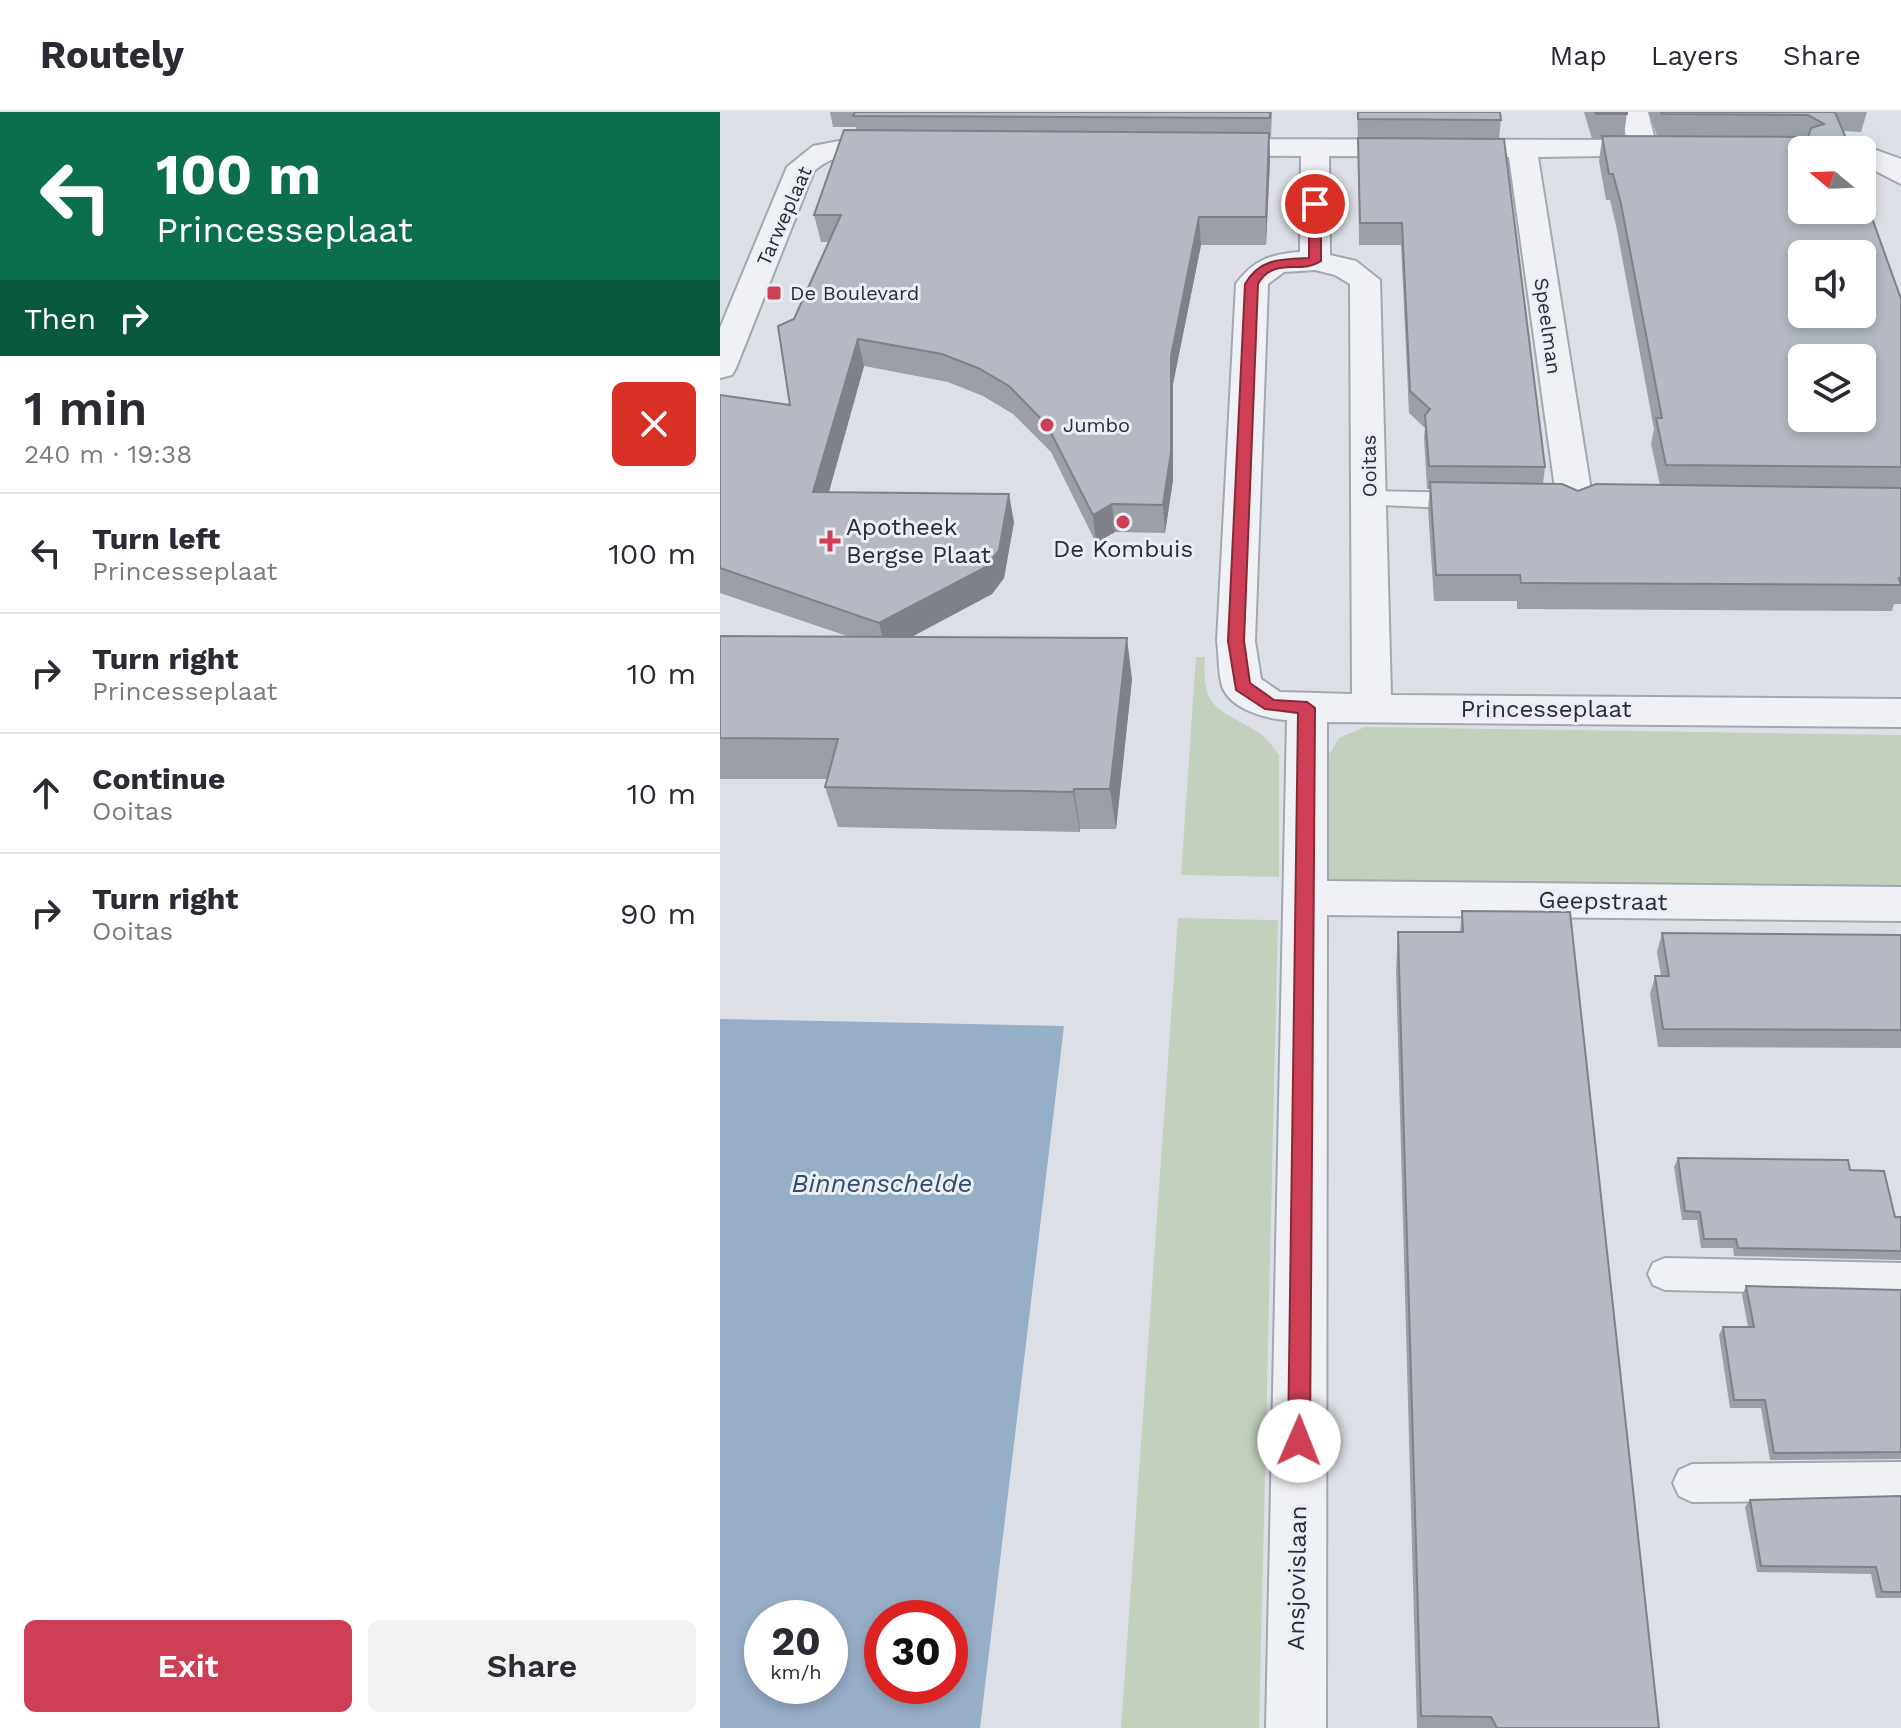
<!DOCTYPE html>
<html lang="en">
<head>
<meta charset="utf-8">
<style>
  body { margin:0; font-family:"Work Sans",sans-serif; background:#f2f2f3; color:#2b2b33; height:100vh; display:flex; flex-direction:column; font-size:30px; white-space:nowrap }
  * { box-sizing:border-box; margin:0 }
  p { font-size:26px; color:#7c7c81 }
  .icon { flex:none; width:44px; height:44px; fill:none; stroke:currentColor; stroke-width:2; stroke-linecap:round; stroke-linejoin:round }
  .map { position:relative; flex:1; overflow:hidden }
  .panel { display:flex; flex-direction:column; background:#fff; width:720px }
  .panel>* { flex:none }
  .hud { background:#0b6e4f; color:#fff; overflow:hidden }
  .needle { width:52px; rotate:289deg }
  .controls { position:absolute; left:1068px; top:24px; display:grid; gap:16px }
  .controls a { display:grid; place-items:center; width:88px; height:88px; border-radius:12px; background:#fff; box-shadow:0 4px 12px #0003; font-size:40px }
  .speed { position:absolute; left:24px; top:1488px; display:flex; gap:16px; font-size:40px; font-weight:700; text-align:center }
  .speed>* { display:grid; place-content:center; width:104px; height:104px; border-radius:50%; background:#fff; box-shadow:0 4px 12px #0003; line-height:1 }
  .speed small { font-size:20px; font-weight:400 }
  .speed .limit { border:12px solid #d22; background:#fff; color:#111 }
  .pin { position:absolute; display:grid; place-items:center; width:68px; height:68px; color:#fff; margin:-34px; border:4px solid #fff; border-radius:50%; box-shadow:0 2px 8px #0007 }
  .me { position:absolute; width:88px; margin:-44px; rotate:1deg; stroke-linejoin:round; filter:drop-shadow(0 0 6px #0008) }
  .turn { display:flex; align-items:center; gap:28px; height:168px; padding:0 24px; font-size:36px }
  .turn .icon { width:104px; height:104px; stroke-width:2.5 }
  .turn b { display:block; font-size:56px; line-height:68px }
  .then { display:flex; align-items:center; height:76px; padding:0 24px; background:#0003; gap:16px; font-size:30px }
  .round { display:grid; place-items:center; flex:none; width:84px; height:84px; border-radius:12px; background:#f2f2f3 }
  .overview { display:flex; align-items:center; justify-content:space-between; height:136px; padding:0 24px }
  h1 { font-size:48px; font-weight:600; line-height:60px }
  .cta { display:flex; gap:16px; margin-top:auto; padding:16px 24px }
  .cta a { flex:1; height:92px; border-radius:12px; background:#ce3f55; color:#fff; font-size:32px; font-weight:600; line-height:92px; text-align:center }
  .cta a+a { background:#f2f2f3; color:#2b2b33 }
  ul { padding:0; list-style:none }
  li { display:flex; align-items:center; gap:24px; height:120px; padding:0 24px; border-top:2px solid #e1e1e2 }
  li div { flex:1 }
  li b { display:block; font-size:30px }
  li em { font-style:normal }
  header { display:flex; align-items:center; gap:48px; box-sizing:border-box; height:112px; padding:0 40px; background:#fff; border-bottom:2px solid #e1e1e2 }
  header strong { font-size:38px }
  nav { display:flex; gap:44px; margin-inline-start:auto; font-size:28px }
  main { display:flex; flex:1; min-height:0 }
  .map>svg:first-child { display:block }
  .green { fill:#c2d0bd }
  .water { fill:#97aec7; fill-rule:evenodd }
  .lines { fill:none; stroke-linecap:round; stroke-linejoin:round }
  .lane-casing { stroke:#a2a7b0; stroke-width:4 }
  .street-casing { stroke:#a2a7b0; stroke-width:4 }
  .lane { fill:#eff1f5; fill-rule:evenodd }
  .street { fill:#eff1f5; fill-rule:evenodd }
  .wall { fill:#9b9fa8 }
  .shaded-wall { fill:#7e8288 }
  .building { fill:#b4b9c3; stroke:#7e8288; stroke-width:2; fill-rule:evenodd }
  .route { fill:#ce3f55; stroke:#862937; stroke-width:2 }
  .poi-dot { fill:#ce3f55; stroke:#ebeff4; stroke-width:3 }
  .labels { text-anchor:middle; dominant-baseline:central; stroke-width:6; stroke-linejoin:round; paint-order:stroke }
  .far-street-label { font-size:20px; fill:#262e3d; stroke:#ebeff4 }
  .far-poi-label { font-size:20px; fill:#262e3d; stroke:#ebeff4; text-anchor:start }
  .poi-label { font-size:24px; fill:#262e3d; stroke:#ebeff4; text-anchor:start }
  .street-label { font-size:24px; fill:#262e3d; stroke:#ebeff4 }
  .water-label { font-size:26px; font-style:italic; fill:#304d70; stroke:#ebeff4 }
</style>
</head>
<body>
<header>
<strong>Routely</strong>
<nav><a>Map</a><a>Layers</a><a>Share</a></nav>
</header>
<main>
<section class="panel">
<div class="hud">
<div class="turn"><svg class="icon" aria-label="left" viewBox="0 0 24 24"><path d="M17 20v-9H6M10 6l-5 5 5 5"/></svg><div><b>100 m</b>Princesseplaat</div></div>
<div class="then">Then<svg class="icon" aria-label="right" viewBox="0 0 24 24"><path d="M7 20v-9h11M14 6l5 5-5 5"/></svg></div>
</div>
<div class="overview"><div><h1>1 min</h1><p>240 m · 19:38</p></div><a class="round" style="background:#d93025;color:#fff"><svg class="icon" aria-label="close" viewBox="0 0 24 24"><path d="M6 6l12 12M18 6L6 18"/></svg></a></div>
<ul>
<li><svg class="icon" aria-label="left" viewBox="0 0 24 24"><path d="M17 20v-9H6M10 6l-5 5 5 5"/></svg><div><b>Turn left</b><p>Princesseplaat</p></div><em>100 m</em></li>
<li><svg class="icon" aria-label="right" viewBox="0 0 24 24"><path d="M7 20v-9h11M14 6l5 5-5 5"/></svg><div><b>Turn right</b><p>Princesseplaat</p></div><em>10 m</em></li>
<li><svg class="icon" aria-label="ahead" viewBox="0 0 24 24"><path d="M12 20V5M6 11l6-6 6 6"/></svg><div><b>Continue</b><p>Ooitas</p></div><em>10 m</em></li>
<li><svg class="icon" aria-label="right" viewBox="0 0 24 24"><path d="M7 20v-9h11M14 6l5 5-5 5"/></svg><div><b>Turn right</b><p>Ooitas</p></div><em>90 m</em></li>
</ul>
<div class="cta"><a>Exit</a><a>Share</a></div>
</section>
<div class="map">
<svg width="1181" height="1616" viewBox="0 0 1181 1616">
  <rect width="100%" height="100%" fill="#dce0e6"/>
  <path class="green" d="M476,545H485C481,598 499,596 538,620C546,625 553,635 559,643V765L461,763Z
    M645,615L1181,623V774L609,769L608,644L619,626Z
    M458,806L558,808L539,1616H401Z"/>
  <path class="water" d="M0,907L344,914L260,1616H0ZM42,1506H110V1574H42ZM162,1506H230V1574H162Z"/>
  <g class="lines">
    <defs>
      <path id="lane" d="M650,379L747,381L759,389L747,397L641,392L638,387L641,382Z
        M945,1146L1181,1151V1183L945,1178L933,1173L928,1162L933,1151Z
        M1181,1350V1388L972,1390L959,1384L953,1371L959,1358L972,1352Z"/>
      <path id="street" d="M900,0H928L935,28L950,31L954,37L950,43L818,45L873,391L868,399L855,402L842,399L837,391L789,45L609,44L610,143L636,149L660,168L671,583L1181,587V615L607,610V769L1181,775V809L607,803L606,1616H546L567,608C546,607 510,597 502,574C498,560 499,543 497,529L516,172C533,148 551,142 580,140L581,44L488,43L478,41L474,35L478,29L488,27L907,28ZM595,158L615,163L630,172L632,582L560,580L541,567L535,529L548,172L564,160Z
        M140,25L190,28L194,34L190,40C156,48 123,33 94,59L16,256L12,263L0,266V216L67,55L93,34Z
        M1142,33L1181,47V72L1142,52V38H1131Z"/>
    </defs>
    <use href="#lane" class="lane-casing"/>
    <use href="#street" class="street-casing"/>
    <use href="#lane" class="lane"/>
    <use href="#street" class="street"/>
  </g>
  <path class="wall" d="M110,0H552L551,25H549L550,48L546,133H481L453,272V368L445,421L395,420L376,431L331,340L293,302L263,284L228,270L144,254L109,380L294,410L284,466L272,482L192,525L412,567L396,717H360V720L118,715L105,675L107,667H0V524H127L0,481V283L70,293L74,207L109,130H101L94,103L136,19V15H113Z
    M637,0H780L781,8L779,26H638Z
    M864,0H907L904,24H937L929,0H1147L1141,20L1123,19L1082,38L1152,109L1181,187V492H1174L1172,499L797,497V489H714L708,396L710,377H707L704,325L705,316L689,301L681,133H639L638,26L825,355L823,372L858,379L940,373L931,332L934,317L897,118L890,88H886L879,49L882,27H872Z
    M742,799L939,1616H697L676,858L678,820H740Z
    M942,821L1181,823V936L938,935L930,882L935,864H941L937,840Z
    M958,1046L1130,1058L1175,1105H1181V1148L1014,1144L1013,1136H981L977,1108H962L954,1055Z
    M1026,1174L1181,1178V1347L1050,1348L1041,1296H1010L999,1223L1003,1215H1028L1022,1183Z
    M1181,1384V1486H1156L1151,1462L1037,1460L1025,1395L1030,1388Z"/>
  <path class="shaded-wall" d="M549,21L550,48L546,133V105Z
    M479,105L481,133L453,272V368L445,421L443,393L451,244Z
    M138,227L144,254L101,408L93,380Z
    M289,382L294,410L284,466L272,482L166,538L159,511Z
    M392,392L395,420L376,431L373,403Z
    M407,526L412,567L396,717L390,677Z
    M354,677L360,717V720L353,680Z"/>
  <path class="building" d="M135,0H550V6L133,4Z
    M638,0H780L781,8L638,7Z
    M875,0H907V2H876Z
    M941,0H1115L1131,38H1082V98H1142V78L1181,187V355L946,353L936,306H942L901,92L893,62H889L882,24L1088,25L1091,16L1104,12L1088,3L942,2ZM1082,142H1142V202H1082ZM1082,246H1142V306H1082Z
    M124,18L549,21L546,105H479L451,244V340L443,393L392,392L373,403L327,313L289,274L258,256L222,242L138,227L93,380L289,382L279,438L266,455L159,511L0,456V283L70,293L58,214L74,207L121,103H94Z
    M638,26L784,27L825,355L709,354L705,303L710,297L690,279L682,111H640Z
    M710,370L842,372L858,379L876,372L1181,376V466H1179L1181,473L801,471L800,463H716Z
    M0,524L407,526L390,677H354L353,680L105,675L118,627L0,626Z
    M742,799L850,800L939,1616H777L771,1605L701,1604L678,820H743Z
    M942,821L1181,823V918L943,917L935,864H949Z
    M958,1046L1128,1048L1130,1058L1164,1059L1175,1105H1181V1139L1018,1136L1016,1127H984L980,1100L965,1099Z
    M1026,1174L1181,1178V1340L1054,1341L1045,1288H1014L1003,1215H1034Z
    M1181,1384V1480H1162L1156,1455L1041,1454L1030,1388Z"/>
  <path class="route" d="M595,89L601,92V149C581,163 553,144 538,172L524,529L530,571L554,588L587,590L595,596L590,1329L587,1337L579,1340L571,1337L568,1329L578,601L545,597L516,578L508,529L525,172C540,146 562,147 589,146V92Z"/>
  <g class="poi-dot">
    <rect x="46" y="173" width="16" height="16" rx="4"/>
    <circle cx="327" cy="313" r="8"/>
    <circle cx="403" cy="410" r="8"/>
    <path d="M106 417h8v8h8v8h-8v8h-8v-8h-8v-8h8z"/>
  </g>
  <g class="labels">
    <g class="far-street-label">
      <text transform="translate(64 104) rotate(-66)">Tarweplaat</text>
      <text transform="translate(828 214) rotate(82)">Speelman</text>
      <text transform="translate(649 354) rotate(-91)">Ooitas</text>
    </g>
    <g class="far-poi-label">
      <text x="70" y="181">De Boulevard</text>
      <text x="343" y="313">Jumbo</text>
    </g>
    <g class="poi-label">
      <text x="126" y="415">Apotheek<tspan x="126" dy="28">Bergse Plaat</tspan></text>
      <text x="403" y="437" text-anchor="middle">De Kombuis</text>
    </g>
    <g class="street-label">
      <text x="826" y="597">Princesseplaat</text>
      <text transform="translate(883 789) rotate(1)">Geepstraat</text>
      <text transform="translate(577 1466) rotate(-89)">Ansjovislaan</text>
    </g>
    <g class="water-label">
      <text x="162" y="1071">Binnenschelde</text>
    </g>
  </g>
</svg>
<div class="controls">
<a><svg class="needle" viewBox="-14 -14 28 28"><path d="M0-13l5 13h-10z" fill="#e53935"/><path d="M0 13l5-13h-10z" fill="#7c7c81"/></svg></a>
<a><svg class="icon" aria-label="sound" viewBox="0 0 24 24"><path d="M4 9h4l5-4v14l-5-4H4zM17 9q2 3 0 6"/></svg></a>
<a><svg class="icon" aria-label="layers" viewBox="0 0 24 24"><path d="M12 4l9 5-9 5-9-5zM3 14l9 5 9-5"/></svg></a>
</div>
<div class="speed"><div>20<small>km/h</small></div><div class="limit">30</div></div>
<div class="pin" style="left:595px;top:92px;background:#d93025"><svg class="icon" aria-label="arrive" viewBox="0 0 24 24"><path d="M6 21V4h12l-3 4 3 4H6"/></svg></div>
<svg class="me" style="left:579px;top:1329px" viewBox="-20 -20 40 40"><circle r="19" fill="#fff"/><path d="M0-13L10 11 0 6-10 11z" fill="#ce3f55"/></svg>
</div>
</main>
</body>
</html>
